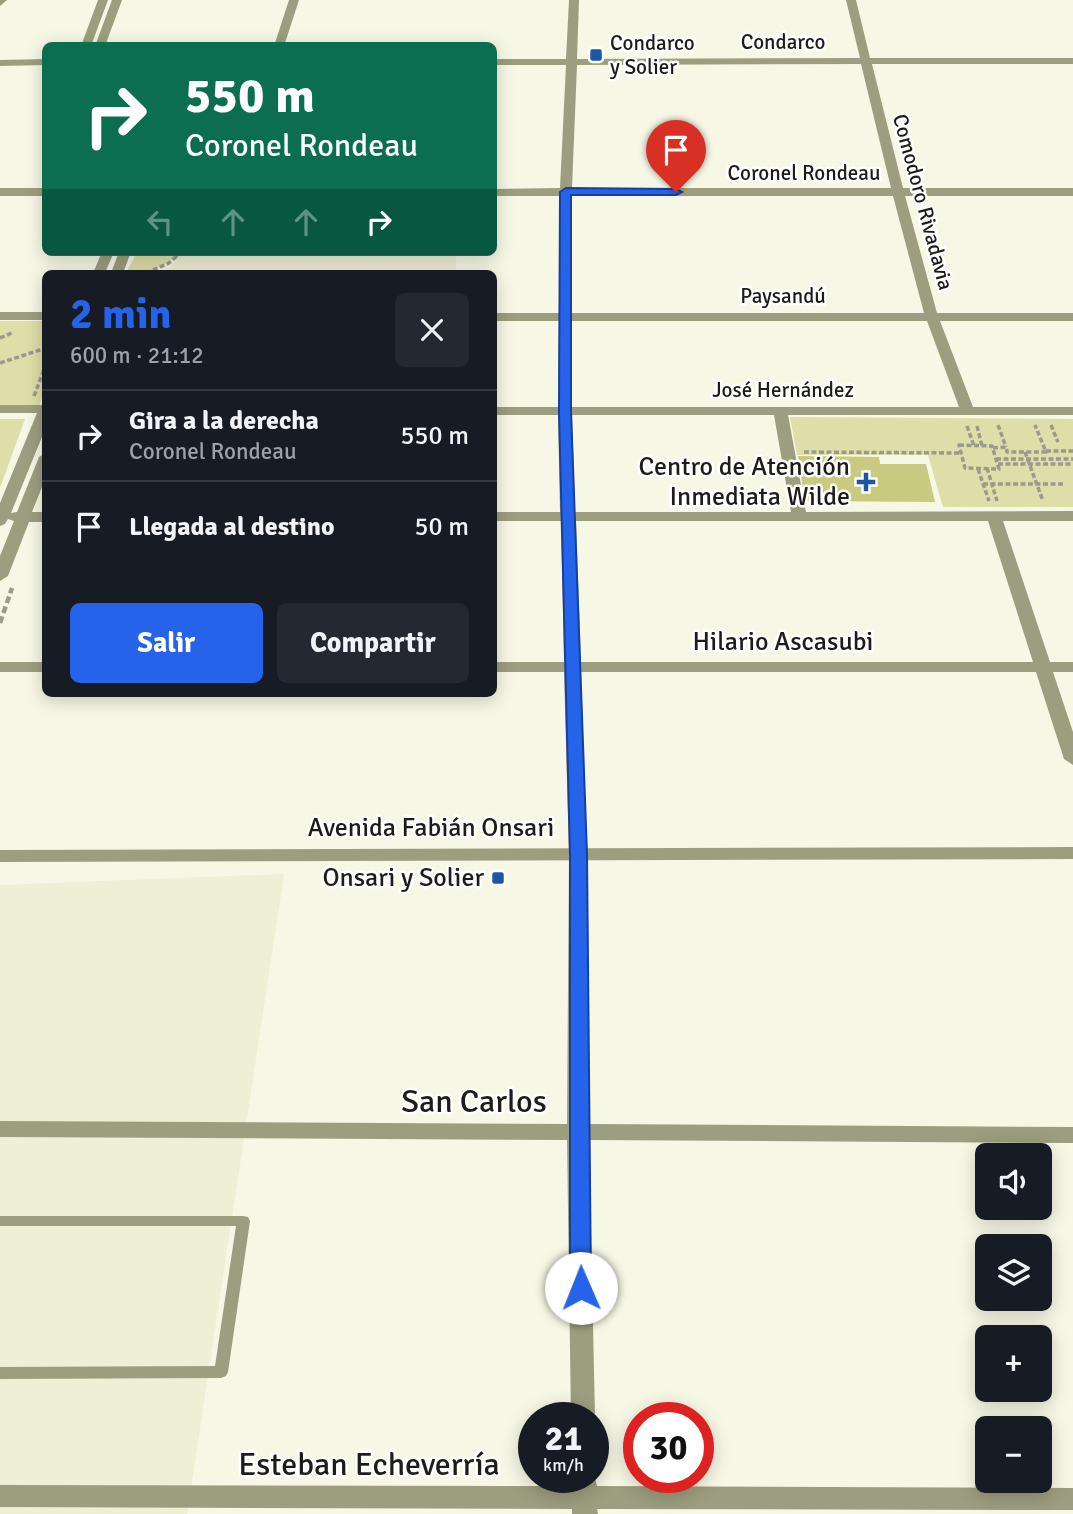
<!DOCTYPE html>
<html lang="es">
<head>
<meta charset="utf-8">
<style>
  body { margin:0; font-family:Signika,sans-serif; background:#242831; color:#f1f3f6; height:100vh; display:flex; flex-direction:column; font-size:26px; white-space:nowrap }
  * { box-sizing:border-box; margin:0 }
  p { font-size:23px; color:#9ea1a6 }
  .icon { flex:none; width:38px; height:38px; fill:none; stroke:currentColor; stroke-width:2; stroke-linecap:round; stroke-linejoin:round }
  .map { position:relative; flex:1; overflow:hidden }
  .drawer { position:absolute; left:42px; top:270px; width:455px; height:427px; display:flex; flex-direction:column; background:#171b24; border-radius:10px; box-shadow:0 4px 18px #0003 }
  .drawer>* { flex:none }
  .hud { position:absolute; left:42px; top:42px; width:455px; height:214px; border-radius:10px; box-shadow:0 4px 18px #0003; background:#0b6e4f; color:#fff; overflow:hidden }
  .buttons { position:absolute; left:975px; top:1143px; display:grid; gap:14px }
  .buttons a { display:grid; place-items:center; width:77px; height:77px; border-radius:10px; background:#171b24; box-shadow:0 4px 18px #0003; font-size:35px }
  .speed { position:absolute; left:518px; top:1402px; display:flex; gap:14px; font-size:35px; font-weight:700; text-align:center }
  .speed>* { display:grid; place-content:center; width:91px; height:91px; border-radius:50%; background:#171b24; box-shadow:0 4px 18px #0003; line-height:1 }
  .speed small { font-size:18px; font-weight:400 }
  .speed .limit { border:10px solid #d22; background:#fff; color:#111 }
  .pin { position:absolute; display:grid; place-items:center; width:60px; height:60px; color:#fff; margin:-72px -30px; border-radius:50% 50% 50% 0; rotate:-45deg; box-shadow:0 0 7px #0007 }
  .pin .icon { rotate:45deg }
  .me { position:absolute; width:77px; margin:-38px; rotate:359deg; stroke-linejoin:round; filter:drop-shadow(0 0 5px #0008) }
  .turn { display:flex; align-items:center; gap:24px; height:147px; padding:0 28px; font-size:32px }
  .turn .icon { width:91px; height:91px; stroke-width:2.5 }
  .turn b { display:block; font-size:49px; line-height:60px }
  .lanes { display:flex; align-items:center; height:66px; padding:0 28px; background:#0003; justify-content:center; gap:35px; direction:ltr }
  .lanes .off { opacity:.35 }
  .round { display:grid; place-items:center; flex:none; width:74px; height:74px; border-radius:10px; background:#242831 }
  .summary { display:flex; align-items:center; justify-content:space-between; height:119px; padding:0 28px }
  h1 { font-size:42px; font-weight:700; line-height:52px; color:#2563eb }
  .cta { display:flex; gap:14px; margin-top:auto; padding:14px 28px }
  .cta a { flex:1; height:80px; border-radius:10px; background:#2563eb; color:#fff; font-size:28px; font-weight:700; line-height:80px; text-align:center }
  .cta a+a { background:#242831; color:#f1f3f6 }
  ul { padding:0; list-style:none }
  li { display:flex; align-items:center; gap:21px; height:91px; padding:0 28px; border-top:2px solid #363941 }
  li div { flex:1 }
  li b { display:block; font-size:26px }
  li em { font-style:normal }
  .map>svg:first-child { display:block }
  .built { fill:#eeefd4 }
  .green { fill:#dedea8 }
  .building { fill:#c9c97f }
  .lines { fill:none; stroke-linecap:round; stroke-linejoin:round }
  .path-far2 { stroke:#9a9b8d; stroke-width:2.5; stroke-dasharray:4.5 2.5; stroke-linecap:butt }
  .path-far1 { stroke:#9a9b8d; stroke-width:3.5; stroke-dasharray:5 2.5; stroke-linecap:butt }
  .path { stroke:#9a9b8d; stroke-width:4.5; stroke-dasharray:7 3.5; stroke-linecap:butt }
  .service { fill:#9d9d7f; fill-rule:evenodd }
  .minor { fill:#9d9d7f; fill-rule:evenodd }
  .tertiary { fill:#9d9d7f; fill-rule:evenodd }
  .route { fill:#2563eb; stroke:#184099; stroke-width:2 }
  .poi-dot { fill:#1c56a7; stroke:#fff; stroke-width:2.5 }
  .labels { text-anchor:middle; dominant-baseline:central; stroke-width:5; stroke-linejoin:round; paint-order:stroke }
  .far-street-label { font-size:21px; fill:#1d1d17; stroke:#fff }
  .far-poi-label { font-size:21px; fill:#1d1d17; stroke:#fff; text-anchor:start }
  .poi-label { font-size:26px; fill:#1d1d17; stroke:#fff; text-anchor:end }
  .street-label { font-size:26px; fill:#1d1d17; stroke:#fff }
  .near-street-label { font-size:32px; fill:#1d1d17; stroke:#fff }
</style>
</head>
<body>
<div class="map">
<svg width="1073" height="1514" viewBox="0 0 1073 1514">
  <rect width="100%" height="100%" fill="#f6f7e4"/>
  <path class="built" d="M183,252H456V273H165Z
    M284,874L187,1514H0V885Z"/>
  <path class="green" d="M137,252H181C164,268 149,273 126,273Z
    M0,321H45V390L39,406L0,405Z
    M790,417L1073,419V507H943L928,455H797Z
    M0,419H25L0,488Z"/>
  <path class="building" d="M798,456L879,457L880,464H926L935,502L805,501Z"/>
  <g class="lines">
    <path class="path-far2" d="M176,257L181,252"/>
    <path class="path-far1" d="M146,273L169,263L178,255
      M0,338L12,333
      M0,363L46,348
      M34,396L46,364
      M998,425L1006,447
      M1051,425L1058,442
      M967,426L974,446
      M977,426L982,446
      M959,445L992,446L999,469L965,468Z
      M993,448L1006,447L1007,452H1046L1035,425
      M1046,451H1073
      M804,452L961,453
      M1025,452L1043,501
      M996,459H1073
      M998,464H1073
      M987,468L997,501
      M978,469L989,501
      M983,484H1063"/>
    <path class="path" d="M0,623L12,588"/>
    <path class="service" d="M0,1216H243L248,1217L250,1221L228,1372L226,1376L221,1378L0,1379V1367L215,1366L236,1226H0Z"/>
    <path class="minor" d="M0,0H7L0,6Z
      M98,0H108L91,46H81Z
      M112,0H122L105,46H95Z
      M289,0H299L284,46H274Z
      M569,0H579L577,59L860,58L846,0H856L870,58H1073V64H872L903,188H1073V196H905L937,313H1073V321H940L973,407H1073V415H788L806,512L1073,511V521H1003L1050,662H1073V672H1053L1073,732V765L1064,759L1036,672H581L587,855L589,1124L1073,1127V1143L589,1140L595,1418L593,1422V1418H571L567,1140L0,1137V1121L567,1124L569,855L564,672H494V662H564L561,521H494V512H560L558,415H494V407H558L559,321H494V313H559L560,196H494V189L560,188L566,65H494V59H566ZM861,64L891,188H572L577,65ZM572,196H893L924,313H572ZM572,321H927L959,407H572ZM572,415H774L791,512H575ZM576,521H988L1033,662H581Z
      M46,59V65L0,66V60Z
      M0,188H46V196H0Z
      M102,252H114L105,273H93Z
      M119,252H131L123,273H111Z
      M0,312H46V320H0Z
      M0,405H46V427L11,513L17,512L39,457L46,453V477L32,512H46V522H29L8,576L0,581V556L14,521L8,519L5,524L0,526V503L37,413H0Z
      M0,662H46V672H0Z
      M593,1470L597,1486L1073,1488V1510L597,1509L598,1514H572V1509L0,1507V1485L572,1486V1477H593Z"/>
    <path class="tertiary" d="M1073,847V859L0,862V850Z"/>
  </g>
  <path class="route" d="M566,188L676,189L682,192L676,195H571V411L587,855L591,1288L588,1294L581,1297L573,1294L570,1288V855L559,411L560,192Z"/>
  <g class="poi-dot">
    <rect x="589" y="48" width="14" height="14" rx="3.5"/>
    <path d="M862.5 471.5h7v7h7v7h-7v7h-7v-7h-7v-7h7z"/>
    <rect x="491" y="871" width="14" height="14" rx="3.5"/>
  </g>
  <g class="labels">
    <g class="far-street-label">
      <text x="783" y="42">Condarco</text>
      <text x="804" y="173">Coronel Rondeau</text>
      <text transform="translate(923 202) rotate(75)">Comodoro Rivadavia</text>
      <text x="783" y="296">Paysandú</text>
      <text x="783" y="390">José Hernández</text>
    </g>
    <g class="far-poi-label">
      <text x="610" y="43">Condarco<tspan x="610" dy="24">y Solier</tspan></text>
    </g>
    <g class="poi-label">
      <text x="850" y="467">Centro de Atención<tspan x="850" dy="30">Inmediata Wilde</tspan></text>
      <text x="484" y="878">Onsari y Solier</text>
    </g>
    <g class="street-label">
      <text x="783" y="642">Hilario Ascasubi</text>
      <text x="431" y="828">Avenida Fabián Onsari</text>
    </g>
    <g class="near-street-label">
      <text x="474" y="1101">San Carlos</text>
      <text x="369" y="1464">Esteban Echeverría</text>
    </g>
  </g>
</svg>
<div class="buttons">
<a><svg class="icon" aria-label="sound" viewBox="0 0 24 24"><path d="M4 9h4l5-4v14l-5-4H4zM17 9q2 3 0 6"/></svg></a>
<a><svg class="icon" aria-label="layers" viewBox="0 0 24 24"><path d="M12 4l9 5-9 5-9-5zM3 14l9 5 9-5"/></svg></a>
<a>+</a>
<a>−</a>
</div>
<div class="speed"><div>21<small>km/h</small></div><div class="limit">30</div></div>
<div class="pin" style="left:676px;top:192px;background:#d93025"><svg class="icon" aria-label="arrive" viewBox="0 0 24 24"><path d="M6 21V4h12l-3 4 3 4H6"/></svg></div>
<svg class="me" style="left:581px;top:1288px" viewBox="-20 -20 40 40"><circle r="19" fill="#fff"/><path d="M0-13L10 11 0 6-10 11z" fill="#2563eb"/></svg>
<div class="hud">
<div class="turn"><svg class="icon" aria-label="right" viewBox="0 0 24 24"><path d="M7 20v-9h11M14 6l5 5-5 5"/></svg><div><b>550 m</b>Coronel Rondeau</div></div>
<div class="lanes"><svg class="icon off" aria-label="left" viewBox="0 0 24 24"><path d="M17 20v-9H6M10 6l-5 5 5 5"/></svg><svg class="icon off" aria-label="ahead" viewBox="0 0 24 24"><path d="M12 20V5M6 11l6-6 6 6"/></svg><svg class="icon off" aria-label="ahead" viewBox="0 0 24 24"><path d="M12 20V5M6 11l6-6 6 6"/></svg><svg class="icon" aria-label="right" viewBox="0 0 24 24"><path d="M7 20v-9h11M14 6l5 5-5 5"/></svg></div>
</div>
<section class="drawer">
<div class="summary"><div><h1>2 min</h1><p>600 m · 21:12</p></div><a class="round"><svg class="icon" aria-label="close" viewBox="0 0 24 24"><path d="M6 6l12 12M18 6L6 18"/></svg></a></div>
<ul>
<li><svg class="icon" aria-label="right" viewBox="0 0 24 24"><path d="M7 20v-9h11M14 6l5 5-5 5"/></svg><div><b>Gira a la derecha</b><p>Coronel Rondeau</p></div><em>550 m</em></li>
<li><svg class="icon" aria-label="arrive" viewBox="0 0 24 24"><path d="M6 21V4h12l-3 4 3 4H6"/></svg><div><b>Llegada al destino</b></div><em>50 m</em></li>
</ul>
<div class="cta"><a>Salir</a><a>Compartir</a></div>
</section>
</div>
</body>
</html>
